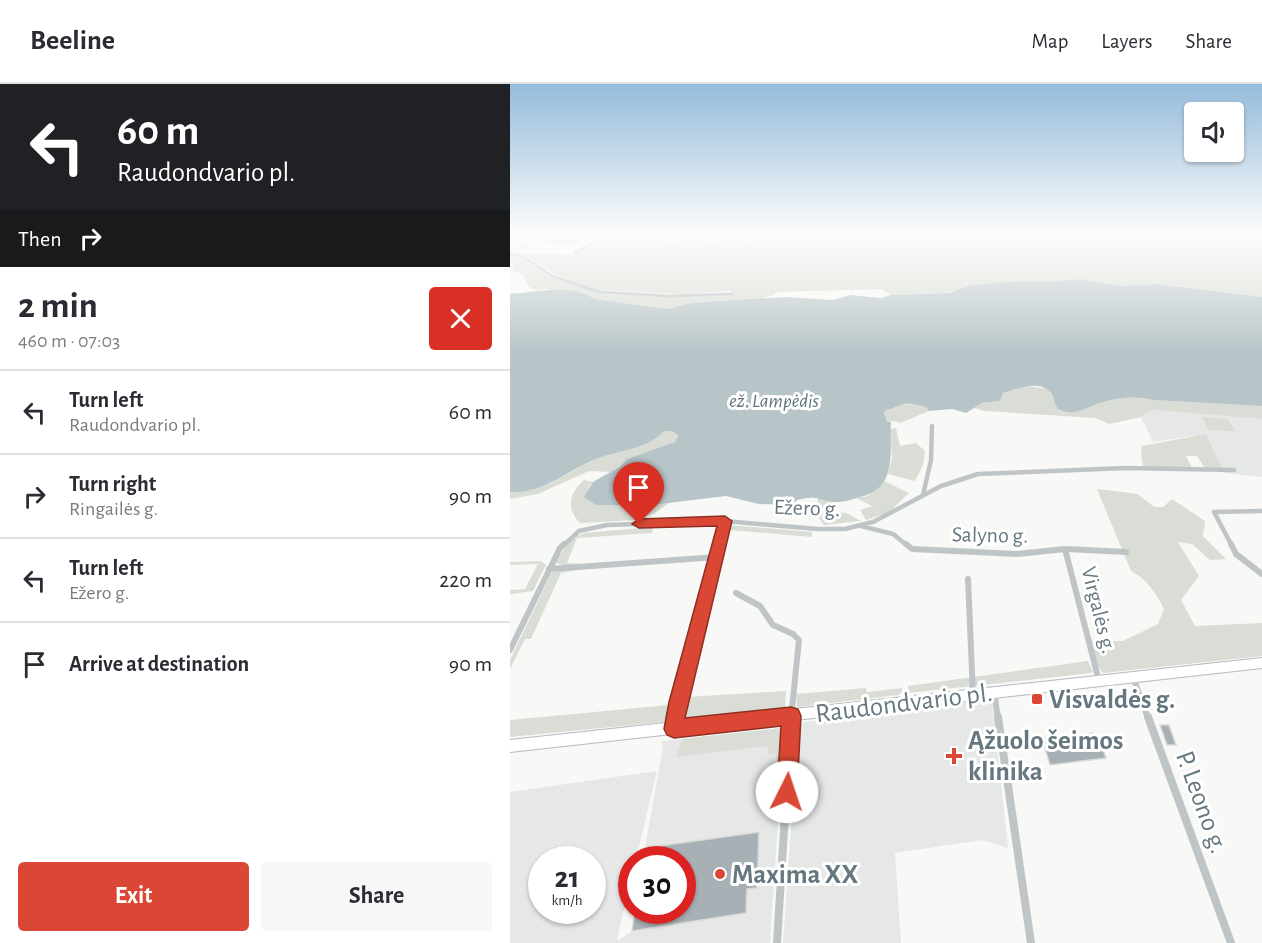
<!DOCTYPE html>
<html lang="en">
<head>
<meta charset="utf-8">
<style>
  body { margin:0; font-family:"Alegreya Sans",sans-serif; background:#f7f7f7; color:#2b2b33; height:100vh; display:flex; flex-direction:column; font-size:22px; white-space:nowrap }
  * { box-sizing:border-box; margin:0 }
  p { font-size:20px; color:#7c7c81 }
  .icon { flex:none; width:33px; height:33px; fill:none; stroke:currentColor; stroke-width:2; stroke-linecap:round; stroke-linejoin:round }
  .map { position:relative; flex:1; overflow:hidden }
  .drawer { display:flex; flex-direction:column; background:#fff; width:510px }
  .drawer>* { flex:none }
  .hud { background:#202124; color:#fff; overflow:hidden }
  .buttons { position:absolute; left:674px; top:18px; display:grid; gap:12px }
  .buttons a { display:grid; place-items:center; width:60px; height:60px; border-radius:6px; background:#fff; box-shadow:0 2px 4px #0004; font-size:30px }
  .speed { position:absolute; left:18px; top:762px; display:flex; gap:12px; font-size:30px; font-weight:700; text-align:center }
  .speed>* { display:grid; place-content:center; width:78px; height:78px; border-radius:50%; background:#fff; box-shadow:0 2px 4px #0004; line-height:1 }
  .speed small { font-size:15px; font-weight:400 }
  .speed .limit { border:9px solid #d22; background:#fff; color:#111 }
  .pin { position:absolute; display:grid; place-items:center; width:51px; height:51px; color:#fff; margin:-62px -26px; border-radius:50% 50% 50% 0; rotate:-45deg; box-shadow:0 0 6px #0007 }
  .pin .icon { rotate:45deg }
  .me { position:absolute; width:66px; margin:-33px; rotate:4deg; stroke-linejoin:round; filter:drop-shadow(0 0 4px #0008) }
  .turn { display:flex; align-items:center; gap:21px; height:126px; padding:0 18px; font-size:27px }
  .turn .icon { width:78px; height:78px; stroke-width:2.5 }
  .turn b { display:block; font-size:42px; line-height:51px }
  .then { display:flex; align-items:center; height:57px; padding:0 18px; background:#0003; gap:12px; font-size:22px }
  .round { display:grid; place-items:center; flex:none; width:63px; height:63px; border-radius:6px; background:#f7f7f7 }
  .headline { display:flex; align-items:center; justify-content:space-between; height:102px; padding:0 18px }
  h1 { font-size:36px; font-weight:600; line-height:45px }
  .primary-button { display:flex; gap:12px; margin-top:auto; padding:12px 18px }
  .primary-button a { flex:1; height:69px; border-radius:6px; background:#da4835; color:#fff; font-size:24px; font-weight:600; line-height:69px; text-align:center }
  .primary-button a+a { background:#f7f7f7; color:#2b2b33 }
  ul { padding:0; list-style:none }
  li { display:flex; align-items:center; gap:18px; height:84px; padding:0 18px; border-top:2px solid #e1e1e2 }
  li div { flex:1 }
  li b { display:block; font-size:22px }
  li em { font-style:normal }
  header { display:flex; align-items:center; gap:36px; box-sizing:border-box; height:84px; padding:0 30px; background:#fff; border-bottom:2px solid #e1e1e2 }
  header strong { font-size:28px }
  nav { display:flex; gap:33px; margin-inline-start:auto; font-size:21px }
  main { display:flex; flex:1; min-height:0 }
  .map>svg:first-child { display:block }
  .built { fill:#e6e8e7; fill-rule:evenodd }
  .green { fill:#d9ddd5 }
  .water { fill:#b8c5c8 }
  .building { fill:#a7b1b5; stroke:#dadad8; stroke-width:1.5 }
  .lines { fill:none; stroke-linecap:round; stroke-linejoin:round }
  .primary-casing { stroke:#b3b9bc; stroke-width:2 }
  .minor-far3 { stroke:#bfc5c7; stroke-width:3 }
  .minor-far2 { stroke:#bfc5c7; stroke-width:4.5 }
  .minor-far1 { stroke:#bfc5c7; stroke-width:6 }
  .minor { stroke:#bfc5c7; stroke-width:8 }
  .primary { fill:#fff; fill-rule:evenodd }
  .route { fill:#da4835; stroke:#8e2f22; stroke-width:1.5 }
  .poi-dot { fill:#da4835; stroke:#fff; stroke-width:2 }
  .labels { text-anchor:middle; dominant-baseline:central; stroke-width:6; stroke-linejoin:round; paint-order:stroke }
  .far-water-label { font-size:20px; font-style:italic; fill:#607679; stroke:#fff }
  .street-label { font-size:22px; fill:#65777f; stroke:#fff }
  .near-poi-label { font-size:27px; font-weight:bold; fill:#65777f; stroke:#fff; text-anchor:start }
  .near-street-label { font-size:27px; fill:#65777f; stroke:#fff }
</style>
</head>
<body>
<header>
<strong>Beeline</strong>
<nav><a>Map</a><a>Layers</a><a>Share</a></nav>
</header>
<main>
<section class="drawer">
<div class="hud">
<div class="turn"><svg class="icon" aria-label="left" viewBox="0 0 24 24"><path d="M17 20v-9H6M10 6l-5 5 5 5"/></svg><div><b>60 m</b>Raudondvario pl.</div></div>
<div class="then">Then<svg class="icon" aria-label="right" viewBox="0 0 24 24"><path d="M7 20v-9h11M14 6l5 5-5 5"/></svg></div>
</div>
<div class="headline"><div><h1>2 min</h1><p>460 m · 07:03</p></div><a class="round" style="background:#d93025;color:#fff"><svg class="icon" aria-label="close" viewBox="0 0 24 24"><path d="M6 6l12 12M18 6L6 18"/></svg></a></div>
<ul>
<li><svg class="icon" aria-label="left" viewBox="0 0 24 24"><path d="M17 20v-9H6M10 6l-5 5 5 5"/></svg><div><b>Turn left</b><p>Raudondvario pl.</p></div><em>60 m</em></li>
<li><svg class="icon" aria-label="right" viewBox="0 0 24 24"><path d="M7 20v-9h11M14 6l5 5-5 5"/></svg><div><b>Turn right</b><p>Ringailės g.</p></div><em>90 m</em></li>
<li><svg class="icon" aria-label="left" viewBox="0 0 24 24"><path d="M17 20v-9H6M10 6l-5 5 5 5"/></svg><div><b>Turn left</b><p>Ežero g.</p></div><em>220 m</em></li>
<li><svg class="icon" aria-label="arrive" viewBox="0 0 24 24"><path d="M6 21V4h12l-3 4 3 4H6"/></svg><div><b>Arrive at destination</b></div><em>90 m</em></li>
</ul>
<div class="primary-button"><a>Exit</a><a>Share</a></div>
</section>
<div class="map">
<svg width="752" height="859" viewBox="0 0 752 859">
  <rect width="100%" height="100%" fill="#f8f8f6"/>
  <path class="built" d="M643,326L752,335V393L714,389L696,350L643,358L631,333Z
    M482,615L498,764L472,756L385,769L391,859H273L288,645L290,641L294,638Z
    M272,644L274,646L260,859H0V708L147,687L126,775L122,776L121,794L107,857L122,847L125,827L172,826V776L133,775L153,662L151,657ZM32,776H82V826H32Z"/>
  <path class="green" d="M44,149H81L61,155L70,157L65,161L21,159L16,164L4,161L32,156L36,152Z
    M100,149H164L154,156C170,163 179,144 202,152L196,157L209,158L217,152L236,153L233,158H235L247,153L271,149H752V213L646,200L609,202L570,195L551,199L514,198L472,201L436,209L381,211L371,205L266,208L263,211L243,217L182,219L157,225L85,215L80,212L36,205L26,206L18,202L13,190L2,187L4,183L0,178V169L12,174L39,193L91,210L163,213L222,212V207L170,210L88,206L46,191L13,170L64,171Z
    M517,302L538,305L551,327C568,330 579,322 594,318C609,313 628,312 643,316L752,322V335L643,326L631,333L599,340L585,334L475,327L464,324L472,319L490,317L493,309Z
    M405,320L416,323L419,327L390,339L385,337L377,338L374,329L376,326H381L391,321Z
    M692,333L718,335L725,347L698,346Z
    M386,344L390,362L406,359L415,367L413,381L405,397L378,390L382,375L380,345Z
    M154,347H162L168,353L165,358L156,362L117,375L101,388L79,387L28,410L0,415V408C32,411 58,387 86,375C108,366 138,366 154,347Z
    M696,350L712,384H695L687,372H676L682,384L633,383L631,366L632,362Z
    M74,396L83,398L78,404L86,421L159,419L145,429L127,436L70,439C55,423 60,409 74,396Z
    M374,397L399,409L379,428L356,436L350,426L362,422L346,414L358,412Z
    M587,405L628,410L644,423H653L662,415L695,437L693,452L716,475L700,476L682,460L668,458L689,492L671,516L685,542L752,539V572L593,589L587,581L581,557H613L648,540L654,525C645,508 638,496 621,487Z
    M308,413L324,418L319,428L336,429L351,437L314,441L309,434L277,430V427L285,424L307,425L310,422L307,419Z
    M219,441L302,448V453L219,446L208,486Z
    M143,443L142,449L67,454L57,479L72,480L53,481L46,479C53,465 59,455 74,449Z
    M31,477L36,481L23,507L0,510V506L15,505L28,480L0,481V478Z
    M78,484L51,489L21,555H15L0,585V576L42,488Z
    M578,577L583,588L581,589L398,609V602Z
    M356,604L357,608L392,604V608L388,611L287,623L286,610Z
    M276,607L275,625L173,635L177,613Z
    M159,621L164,624L162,632L153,638L0,653V636Z
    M272,644L274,646L268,721H266V669L259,670L258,662L166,673L172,655Z"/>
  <path class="water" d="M570,195L609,202L646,200L752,213V322L643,316C628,312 609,313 594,318C578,322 564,334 548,325C544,320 544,312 540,308C528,295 506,306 493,309L490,317L472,319L456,329L442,325L419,327L416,323C408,321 399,318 391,321C384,323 383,326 376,326L374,329L377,338H381C379,370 389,405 347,414C340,416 330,419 323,418C305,415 307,411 287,416L284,421L249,420L216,412L142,421H86L74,413L83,398L109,383L117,375L165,358L168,352L162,347H154C138,366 108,366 86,375C58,386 32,411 0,408V210C28,208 59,199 85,215L157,225L182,219L275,213L323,216L341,211L371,214L381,211L441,209C465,193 539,200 570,195Z"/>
  <path class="building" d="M650,641H659L666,661H657Z
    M583,649L586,657H590L596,674L540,681L532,655Z
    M249,748L247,804L237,805L236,829L122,847L125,826H172V776H133L135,764Z"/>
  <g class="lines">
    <defs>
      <path id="primary" d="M752,574V584L0,668V656Z"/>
    </defs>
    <use href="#primary" class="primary-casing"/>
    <path class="minor-far3" d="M184,149L243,152L267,149
      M0,169L12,172L42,192L89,208L159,212L222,210
      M65,169L98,149"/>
    <path class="minor-far2" d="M413,411L421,376L422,342
      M351,442L383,450L398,462
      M53,462L69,447L97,441L215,437L307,445H335L363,438L431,402L468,390L616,384L724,386
      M209,462L215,437
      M722,462L704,428L752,427"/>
    <path class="minor-far1" d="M396,460L402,465L507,470L555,465L616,468
      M721,460L726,470L752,490
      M555,465L589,597
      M39,485L207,473
      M458,495L463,611
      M226,509L250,522L263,541L283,550L289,556L281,634
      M0,566L50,464L54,460
      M623,593L638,634
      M484,608L488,634
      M166,634L209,460"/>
    <path class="minor" d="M488,633L521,859
      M638,633L721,859
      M164,645L166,633
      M267,859L281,633"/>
    <use href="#primary" class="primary"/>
  </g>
  <linearGradient id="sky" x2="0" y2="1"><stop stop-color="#95bbdb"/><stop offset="0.55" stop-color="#fcfcfb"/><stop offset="1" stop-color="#fcfcfb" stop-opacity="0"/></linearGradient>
  <rect width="752" height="270" fill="url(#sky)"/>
  <path class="route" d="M215,432L222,437L175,634L281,623L288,625L291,632L287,708L284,715L277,718L270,715L267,708L271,642L164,654L157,651L154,645L159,618L207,442L129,444L122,440L129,435Z"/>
  <g class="poi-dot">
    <rect x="521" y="609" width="12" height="12" rx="3"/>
    <path d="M441 663h6v6h6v6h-6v6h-6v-6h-6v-6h6z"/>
    <circle cx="210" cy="790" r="6"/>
  </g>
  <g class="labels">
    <g class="far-water-label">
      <text x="264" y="317">ež. Lampėdis</text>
    </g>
    <g class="street-label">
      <text transform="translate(297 424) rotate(2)">Ežero g.</text>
      <text transform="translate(480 451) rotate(1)">Salyno g.</text>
      <text transform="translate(589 526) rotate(76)">Virgalės g.</text>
    </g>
    <g class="near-poi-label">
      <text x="539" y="615">Visvaldės g.</text>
      <text x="458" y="656">Ąžuolo šeimos<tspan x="458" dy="31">klinika</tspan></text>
      <text x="222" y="790">Maxima XX</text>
    </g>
    <g class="near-street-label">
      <text transform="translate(394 619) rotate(-7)">Raudondvario pl.</text>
      <text transform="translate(692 718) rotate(70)">P. Leono g.</text>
    </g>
  </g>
</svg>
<div class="buttons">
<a><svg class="icon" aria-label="sound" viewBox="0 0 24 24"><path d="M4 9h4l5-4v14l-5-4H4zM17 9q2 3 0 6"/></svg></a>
</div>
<div class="speed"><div>21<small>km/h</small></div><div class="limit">30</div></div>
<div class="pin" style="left:129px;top:440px;background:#d93025"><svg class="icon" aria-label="arrive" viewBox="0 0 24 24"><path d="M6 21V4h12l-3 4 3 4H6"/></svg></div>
<svg class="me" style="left:277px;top:708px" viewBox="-20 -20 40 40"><circle r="19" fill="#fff"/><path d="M0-13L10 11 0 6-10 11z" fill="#da4835"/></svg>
</div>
</main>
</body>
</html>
